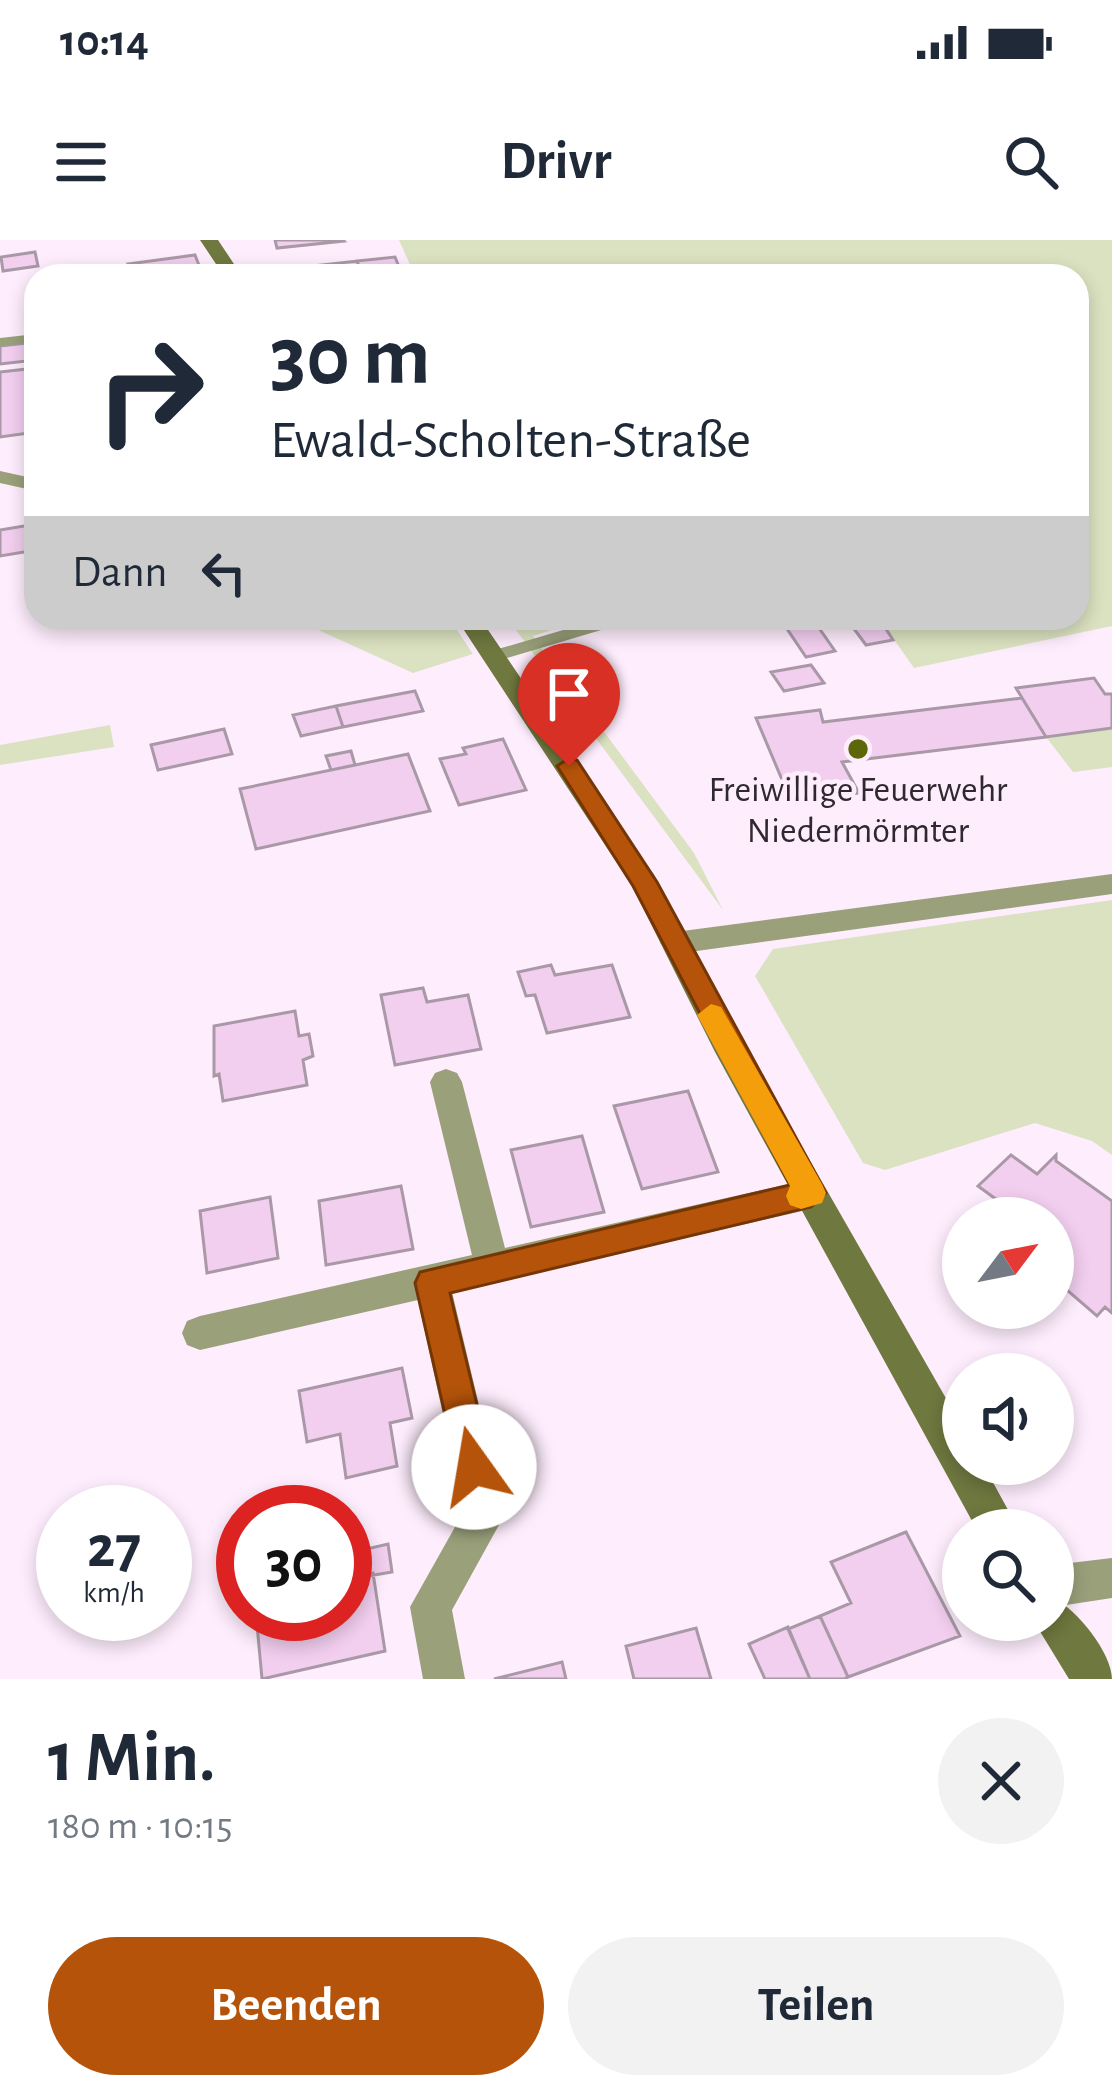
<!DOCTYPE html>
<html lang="de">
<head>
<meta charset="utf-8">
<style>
  body { margin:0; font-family:"Alegreya Sans",sans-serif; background:#f2f2f3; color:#1f2937; height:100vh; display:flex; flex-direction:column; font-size:45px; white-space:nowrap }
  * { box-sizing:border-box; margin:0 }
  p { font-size:39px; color:#747a83 }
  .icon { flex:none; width:66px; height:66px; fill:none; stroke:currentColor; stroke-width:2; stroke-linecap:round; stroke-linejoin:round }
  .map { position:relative; height:1439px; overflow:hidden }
  .panel { display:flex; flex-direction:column; background:#fff; flex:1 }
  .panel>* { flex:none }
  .hud { position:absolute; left:24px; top:24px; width:1065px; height:366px; border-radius:36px; box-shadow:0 6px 18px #0003; background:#fff; color:#1f2937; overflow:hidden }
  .needle { width:78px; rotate:58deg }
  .tools { position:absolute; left:942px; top:957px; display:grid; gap:24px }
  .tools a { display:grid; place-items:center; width:132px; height:132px; border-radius:50%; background:#fff; box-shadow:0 6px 18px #0003; font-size:60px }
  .speed { position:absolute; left:36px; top:1245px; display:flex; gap:24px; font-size:60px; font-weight:700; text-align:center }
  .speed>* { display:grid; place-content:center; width:156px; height:156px; border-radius:50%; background:#fff; box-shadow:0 6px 18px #0003; line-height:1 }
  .speed small { font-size:30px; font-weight:400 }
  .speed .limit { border:18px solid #d22; background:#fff; color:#111 }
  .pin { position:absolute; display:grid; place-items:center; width:102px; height:102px; color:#fff; margin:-123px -51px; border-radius:50% 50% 50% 0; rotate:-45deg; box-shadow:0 0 12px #0007 }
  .pin .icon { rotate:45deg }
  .me { position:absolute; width:132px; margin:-66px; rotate:347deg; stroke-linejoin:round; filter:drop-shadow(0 0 9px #0008) }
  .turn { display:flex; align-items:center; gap:42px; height:252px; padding:0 48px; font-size:54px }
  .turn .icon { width:156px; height:156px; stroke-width:2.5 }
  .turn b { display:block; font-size:84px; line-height:102px }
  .then { display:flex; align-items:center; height:114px; padding:0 48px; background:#0003; gap:24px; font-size:45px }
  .round { display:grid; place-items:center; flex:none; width:126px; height:126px; border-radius:63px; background:#f2f2f3 }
  .summary { display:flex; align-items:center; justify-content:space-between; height:204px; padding:0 48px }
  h1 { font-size:72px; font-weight:700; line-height:90px }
  .button { display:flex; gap:24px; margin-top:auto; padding:24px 48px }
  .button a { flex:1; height:138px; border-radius:72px; background:#b45309; color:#fff; font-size:48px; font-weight:700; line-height:138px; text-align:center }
  .button a+a { background:#f2f2f3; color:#1f2937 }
  .status { display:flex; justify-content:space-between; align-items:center; height:84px; padding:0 60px; background:#fff; direction:ltr }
  .status svg { height:33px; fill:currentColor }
  header { display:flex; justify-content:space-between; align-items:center; height:156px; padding:0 48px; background:#fff; font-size:54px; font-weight:700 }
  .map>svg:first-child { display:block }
  .green { fill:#dbe2c1 }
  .building { fill:#f2ceef; stroke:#a999a7; stroke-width:3 }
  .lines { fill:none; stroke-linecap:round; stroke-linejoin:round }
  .service { fill:#99a07a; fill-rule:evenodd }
  .minor { fill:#99a07a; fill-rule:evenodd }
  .tertiary { fill:#99a07a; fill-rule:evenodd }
  .secondary { fill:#6f783f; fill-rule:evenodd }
  .route { fill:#b45309; stroke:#753606; stroke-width:3 }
  .slow { fill:#f59e0b }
  .poi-dot { fill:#5d670a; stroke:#feedfd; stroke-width:4.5 }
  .labels { text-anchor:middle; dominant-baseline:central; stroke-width:9; stroke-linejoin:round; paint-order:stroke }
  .poi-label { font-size:36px; fill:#2f282e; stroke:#feedfd }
</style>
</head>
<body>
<div class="status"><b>10:14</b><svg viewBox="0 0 49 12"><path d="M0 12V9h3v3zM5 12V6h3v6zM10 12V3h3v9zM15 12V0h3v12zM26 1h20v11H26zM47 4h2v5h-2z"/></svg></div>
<header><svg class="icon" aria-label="menu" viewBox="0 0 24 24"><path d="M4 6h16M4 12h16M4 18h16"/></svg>Drivr<svg class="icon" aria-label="search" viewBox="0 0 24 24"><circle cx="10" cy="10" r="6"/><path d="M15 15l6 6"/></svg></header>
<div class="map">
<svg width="1112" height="1439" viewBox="0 0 1112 1439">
  <rect width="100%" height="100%" fill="#feedfd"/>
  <path class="green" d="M399,0H1112V386L914,428L879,378H1077V36H415Z
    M292,378H449L473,414L413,433Z
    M507,378H589L533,396L694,613L723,670Z
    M110,485L114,507L0,525V505Z
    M1112,488V527L1073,532L1046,497Z
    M1112,660V915L1092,901L1035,883L885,930L863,923L755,736L773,709Z"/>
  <path class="building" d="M275,0H343L344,1L277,8Z
    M35,12L38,26L3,31L1,17Z
    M195,15L202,33L132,36L128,24Z
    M395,17L402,34L331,35L361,32L357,21Z
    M357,21L361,32L331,36H288L285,29Z
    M36,102V120L0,124V106Z
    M36,128V192L0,197V132Z
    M36,284V310L0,316V290Z
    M766,378H812L835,411L806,417L781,380Z
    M846,378H879L893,400L866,405Z
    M811,425L824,443L784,451L771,432Z
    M1094,438L1105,454H1112V488L1046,497L1016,448Z
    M415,451L423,471L343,487L336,466Z
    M1022,458L1046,497L842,522L859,553L791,561L756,478L820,470L823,482Z
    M336,466L343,487L301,496L293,475Z
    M224,489L232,514L158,530L151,505Z
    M503,499L526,550L459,565L440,519L466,514L463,508Z
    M351,511L355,525L331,530L326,516Z
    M408,514L430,571L256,609L240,549Z
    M551,725L555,735L612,725L630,777L547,793L535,755L526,756L518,732Z
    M423,748L427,762L468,755L481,809L395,825L381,755Z
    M295,771L299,796L309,794L313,816L303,820L307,845L223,861L219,834L214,836V786Z
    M688,851L718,932L642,949L614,866Z
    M582,896L604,972L531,987L511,910Z
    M1011,915L1037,934L1056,915V921L1112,961V1073L1105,1067L1097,1076L1053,1038V978H991L1004,965L978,946Z
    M401,946L413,1009L326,1025L319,961Z
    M270,957L278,1018L207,1033L200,971Z
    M402,1128L412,1178L390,1183L397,1226L346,1238L340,1194L307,1202L299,1151Z
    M906,1292L960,1396L848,1437L820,1376L851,1363L831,1322Z
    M388,1304L392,1332L345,1340V1314Z
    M373,1333L385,1411L262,1439L256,1374H345V1340Z
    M820,1376L848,1437L844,1439H810L788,1389Z
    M788,1387L810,1439H765L749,1404Z
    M696,1388L711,1439H634L626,1406Z
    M562,1422L566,1439H494Z"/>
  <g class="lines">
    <path class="service" d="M36,94V102L0,106V98Z
      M604,378H630L628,382L500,420H488L485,416L488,412Z"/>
    <path class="minor" d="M1112,634V654L675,714L660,703L675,692Z
      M446,829L457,833L462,842L505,1008L811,939L823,944L828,954L823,964L811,969L452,1052L505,1274L452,1370L465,1439H423L410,1367L464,1271L418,1060L200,1110L187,1105L182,1093L187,1081L200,1076L472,1015L430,842L435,833Z
      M1112,1318V1358L1053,1367V1325Z"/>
    <path class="tertiary" d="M0,231L36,239V251L0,243Z"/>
    <path class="secondary" d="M200,0H218L242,36H224Z
      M456,378H480L654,635L738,795L963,1188V1224H983L1019,1290H977L715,812L632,646Z
      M1053,1358C1076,1368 1112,1413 1112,1439H1069L1033,1380H1053Z"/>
  </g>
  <path class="route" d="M569,518L577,520L657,642L826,953L811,967L450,1053L492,1227L487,1240L474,1245L462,1240L457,1227L415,1043L420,1032L790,945L633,646L557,526Z"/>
  <path class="slow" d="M711,764L721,767L822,944L826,953L822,963L801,969L790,965L786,956L790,946L697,775Z"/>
  <circle class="poi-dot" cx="858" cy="509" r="12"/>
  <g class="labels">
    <g class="poi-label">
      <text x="858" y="550">Freiwillige Feuerwehr<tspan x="858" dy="41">Niedermörmter</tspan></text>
    </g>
  </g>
</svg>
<div class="tools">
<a><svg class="needle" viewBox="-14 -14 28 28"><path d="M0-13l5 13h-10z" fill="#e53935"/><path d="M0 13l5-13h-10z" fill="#747a83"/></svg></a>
<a><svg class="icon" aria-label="sound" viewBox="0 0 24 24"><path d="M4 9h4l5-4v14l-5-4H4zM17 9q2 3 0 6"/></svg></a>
<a><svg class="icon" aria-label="search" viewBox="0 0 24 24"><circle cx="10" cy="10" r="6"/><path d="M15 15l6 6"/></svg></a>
</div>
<div class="speed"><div>27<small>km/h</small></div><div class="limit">30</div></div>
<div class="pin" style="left:569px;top:526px;background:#d93025"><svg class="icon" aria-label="arrive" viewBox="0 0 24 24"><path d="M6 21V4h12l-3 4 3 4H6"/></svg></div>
<svg class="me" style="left:474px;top:1227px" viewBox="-20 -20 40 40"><circle r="19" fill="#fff"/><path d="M0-13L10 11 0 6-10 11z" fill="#b45309"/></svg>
<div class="hud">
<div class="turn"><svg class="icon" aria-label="right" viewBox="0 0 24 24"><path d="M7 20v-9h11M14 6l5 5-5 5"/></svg><div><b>30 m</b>Ewald-Scholten-Straße</div></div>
<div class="then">Dann<svg class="icon" aria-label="left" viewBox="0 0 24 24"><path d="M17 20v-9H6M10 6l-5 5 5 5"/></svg></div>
</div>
</div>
<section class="panel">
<div class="summary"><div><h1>1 Min.</h1><p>180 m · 10:15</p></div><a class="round"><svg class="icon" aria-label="close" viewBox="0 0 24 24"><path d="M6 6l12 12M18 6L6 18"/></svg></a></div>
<div class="button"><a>Beenden</a><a>Teilen</a></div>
</section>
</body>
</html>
